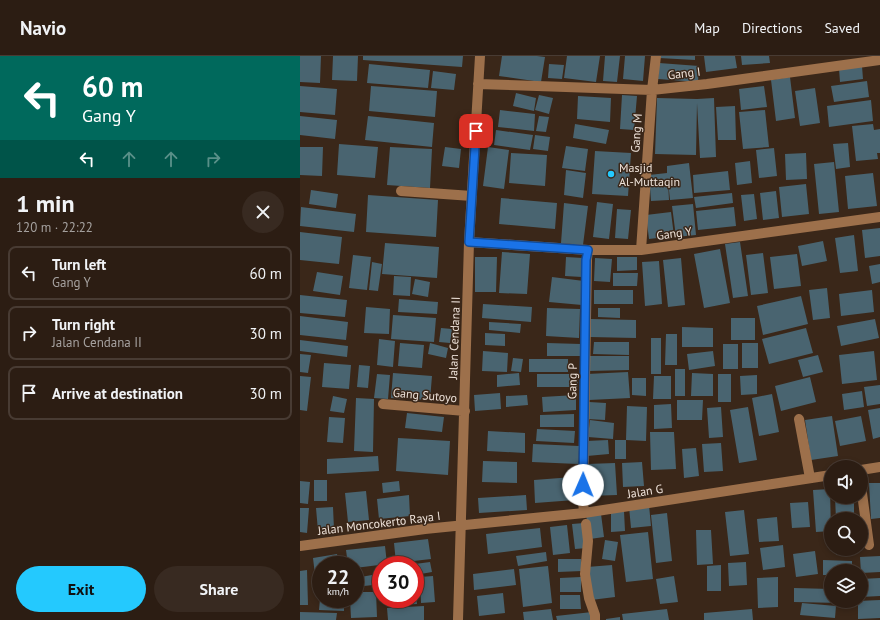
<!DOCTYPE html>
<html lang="en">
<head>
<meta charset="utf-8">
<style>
  body { margin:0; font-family:"PT Sans",sans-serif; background:#382a21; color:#f1f3f6; height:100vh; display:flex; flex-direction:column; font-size:15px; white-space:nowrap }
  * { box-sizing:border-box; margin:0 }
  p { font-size:13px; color:#a6a2a0 }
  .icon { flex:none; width:22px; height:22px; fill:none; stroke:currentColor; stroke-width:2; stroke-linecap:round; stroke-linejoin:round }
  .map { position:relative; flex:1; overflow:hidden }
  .drawer { display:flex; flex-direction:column; background:#2c1d13; width:300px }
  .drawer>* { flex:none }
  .guide { background:#00695c; color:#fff; overflow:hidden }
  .fabs { position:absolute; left:524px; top:404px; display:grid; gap:8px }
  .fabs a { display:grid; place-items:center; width:44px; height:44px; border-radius:50%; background:#2c1d13; box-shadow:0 2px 6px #0003,0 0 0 1px #483b33; font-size:20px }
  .speed { position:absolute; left:12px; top:500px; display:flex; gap:8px; font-size:20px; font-weight:700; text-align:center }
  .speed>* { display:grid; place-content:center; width:52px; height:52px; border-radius:50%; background:#2c1d13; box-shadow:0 2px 6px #0003,0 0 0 1px #483b33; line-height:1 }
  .speed small { font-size:10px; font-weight:400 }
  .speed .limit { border:6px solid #d22; background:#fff; color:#111 }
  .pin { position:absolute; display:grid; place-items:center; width:34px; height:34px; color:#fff; margin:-17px; border-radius:8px; box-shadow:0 2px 6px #0006 }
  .me { position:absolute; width:44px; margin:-22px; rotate:1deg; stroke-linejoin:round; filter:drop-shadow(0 0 3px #0008) }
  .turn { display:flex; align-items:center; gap:14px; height:84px; padding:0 16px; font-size:18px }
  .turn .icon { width:52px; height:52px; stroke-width:2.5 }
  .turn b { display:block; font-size:28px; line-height:34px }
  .lanes { display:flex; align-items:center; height:38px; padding:0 16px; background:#0003; justify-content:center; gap:20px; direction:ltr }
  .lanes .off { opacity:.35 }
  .round { display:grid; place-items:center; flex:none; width:42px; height:42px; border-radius:21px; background:#382a21 }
  .headline { display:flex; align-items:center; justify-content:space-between; height:68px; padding:0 16px }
  h1 { font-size:24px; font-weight:700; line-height:30px }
  .primary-button { display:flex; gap:8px; margin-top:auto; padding:8px 16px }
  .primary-button a { flex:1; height:46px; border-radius:24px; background:#24c9fe; color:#111; font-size:16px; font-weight:700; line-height:46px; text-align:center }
  .primary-button a+a { background:#382a21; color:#f1f3f6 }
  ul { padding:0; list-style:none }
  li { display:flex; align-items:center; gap:12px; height:54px; margin:0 8px 6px; padding:0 8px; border:2px solid #483b33; border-radius:8px }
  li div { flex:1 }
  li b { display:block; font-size:15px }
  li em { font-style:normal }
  header { display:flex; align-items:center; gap:24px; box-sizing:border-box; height:56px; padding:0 20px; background:#2c1d13; border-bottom:1px solid #483b33 }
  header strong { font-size:19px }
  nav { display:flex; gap:22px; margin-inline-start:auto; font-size:14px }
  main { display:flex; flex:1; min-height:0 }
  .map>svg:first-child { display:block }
  .building { fill:#496470 }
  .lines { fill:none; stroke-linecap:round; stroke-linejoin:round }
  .minor { stroke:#9d704b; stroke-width:10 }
  .route-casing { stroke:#114b97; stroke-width:10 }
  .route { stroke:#1a73e8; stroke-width:7 }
  .poi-dot { fill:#24c9fe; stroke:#3a2719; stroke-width:1.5 }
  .labels { text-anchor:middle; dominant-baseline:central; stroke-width:3; stroke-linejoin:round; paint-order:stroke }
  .street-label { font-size:12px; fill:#efe3da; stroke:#3a2719 }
  .poi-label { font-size:12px; fill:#efe3da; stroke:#3a2719; text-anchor:start }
</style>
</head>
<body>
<header>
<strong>Navio</strong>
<nav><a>Map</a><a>Directions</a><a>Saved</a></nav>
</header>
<main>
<section class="drawer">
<div class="guide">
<div class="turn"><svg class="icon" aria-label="left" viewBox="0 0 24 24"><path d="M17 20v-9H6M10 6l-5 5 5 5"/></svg><div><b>60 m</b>Gang Y</div></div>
<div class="lanes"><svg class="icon" aria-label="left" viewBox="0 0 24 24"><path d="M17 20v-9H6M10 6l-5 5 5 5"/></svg><svg class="icon off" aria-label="ahead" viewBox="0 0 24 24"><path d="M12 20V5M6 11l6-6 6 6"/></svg><svg class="icon off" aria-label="ahead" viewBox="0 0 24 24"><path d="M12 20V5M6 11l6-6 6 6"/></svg><svg class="icon off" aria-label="right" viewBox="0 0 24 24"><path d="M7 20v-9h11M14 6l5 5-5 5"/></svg></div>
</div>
<div class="headline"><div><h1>1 min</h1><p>120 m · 22:22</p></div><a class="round"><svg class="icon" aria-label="close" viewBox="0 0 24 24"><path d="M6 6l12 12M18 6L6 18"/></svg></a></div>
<ul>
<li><svg class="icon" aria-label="left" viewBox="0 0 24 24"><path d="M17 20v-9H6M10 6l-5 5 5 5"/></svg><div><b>Turn left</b><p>Gang Y</p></div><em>60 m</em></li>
<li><svg class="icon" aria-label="right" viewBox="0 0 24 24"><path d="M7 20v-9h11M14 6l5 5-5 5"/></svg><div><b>Turn right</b><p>Jalan Cendana II</p></div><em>30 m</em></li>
<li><svg class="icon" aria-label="arrive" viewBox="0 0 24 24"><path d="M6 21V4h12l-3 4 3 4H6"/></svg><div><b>Arrive at destination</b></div><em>30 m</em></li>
</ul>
<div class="primary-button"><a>Exit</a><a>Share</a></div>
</section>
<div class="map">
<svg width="580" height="564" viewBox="0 0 580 564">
  <rect width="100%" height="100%" fill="#3a2719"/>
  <path class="building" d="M0,0H21L20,27L0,26Z
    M33,0H58L57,25L32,24Z
    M63,0H163L162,11L63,4Z
    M202,0H237L245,1L241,26L199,20Z
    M267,0H300L296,26L264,22Z
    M305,0H320L317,26L303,25Z
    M325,0H345L343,25L323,23Z
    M359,0H395V4L359,2Z
    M404,0H435L437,12L406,16Z
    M441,0H469L470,7L442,9Z
    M359,7L399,10L398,26L358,23Z
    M69,8L130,14L128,32L67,27Z
    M249,8L264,9L262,23L248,22Z
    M562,10L563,23L540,26L539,13Z
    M133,15L156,18L154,34L131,32Z
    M490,21L495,62L476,65L471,24Z
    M567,25L569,41L534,46L531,30Z
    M0,30L37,33L35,59L0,56Z
    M71,30L137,35L135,61L69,55Z
    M464,30L467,51L441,54L439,33Z
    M515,32L520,67L500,70L495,35Z
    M216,37L236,42L234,55L213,50Z
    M239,39L253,42L249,58L235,54Z
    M322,39L337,40L334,74L320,73Z
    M278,40L311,42L310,66L277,63Z
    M357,42L397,43L414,42L416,101L400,102L397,47L396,99L355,98Z
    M571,44L573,65L529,71L527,50Z
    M435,50L436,84H418L416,51Z
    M200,54L235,58L234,75L198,71Z
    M465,54L469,91L443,93L439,56Z
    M0,60L37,64L35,83L0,79Z
    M68,60L134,67L132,91L65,84Z
    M239,60L249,61L246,76L236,75Z
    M275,68L309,74L306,88L273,82Z
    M573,68L574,74L580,73V97H577L578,103L556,105L552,70Z
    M196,74L233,79L230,94L194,89Z
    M235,79L250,81L248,95L233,93Z
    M548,87L550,111L536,113L533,88Z
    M39,88L78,91L75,122L37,119Z
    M266,90L288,93L285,115L262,112Z
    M0,91H23L22,120L0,119Z
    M90,91L132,93L130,132L87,129Z
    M145,91L161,93L159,112L142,110Z
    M188,91L209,94L204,133L183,130Z
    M474,92L477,120L459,122L456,94Z
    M295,95L331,97L328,140L292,138Z
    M211,97L247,99L245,130L209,127Z
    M506,97L507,123L486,124L485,98Z
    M450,105L452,127L437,129L435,107Z
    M534,106L539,156L519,158L514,108Z
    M389,107L393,142L370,144L368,125L369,144L351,145L349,119L367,117V110Z
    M266,114L286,117L283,142L264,139Z
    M428,115L430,134L394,137L393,119Z
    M573,117L577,150L548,153L545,120Z
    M506,128L509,158L482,161L479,131Z
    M11,134L38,138L36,152L9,148Z
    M476,135L479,162L463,164L460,137Z
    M432,137L433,147L396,152L394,141Z
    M454,138L457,163L444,165L441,139Z
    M68,139L138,144L136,181L66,176Z
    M201,142L257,147L255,173L199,168Z
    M297,146L313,148L309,183L293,181Z
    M264,147L288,150L283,189L261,187Z
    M393,148L396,179L376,181L372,150Z
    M1,151L56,158L54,176L0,170Z
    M434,151L436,170L398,174L396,155Z
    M317,153L331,154L328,183L315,182Z
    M371,156L374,180L349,183L346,159Z
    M580,172V200L565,202L562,174Z
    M0,176L42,181L39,208L0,204Z
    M554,179L558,215L540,217L535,182Z
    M523,185L527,205L502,210L498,190Z
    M440,186L448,240L433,242L425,188Z
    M85,187L139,191L137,222L82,218Z
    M420,193L430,247L404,252L394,198Z
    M202,196L230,198L227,238L199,237Z
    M463,197L468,237L451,239L446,199Z
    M497,198L501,230L474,233L470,201Z
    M53,199L71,201L67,234L49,232Z
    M175,201H197L196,236H175Z
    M266,201L283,202L282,221L265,220Z
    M317,201H337V214L317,215Z
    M295,202L312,203L310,226L294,225Z
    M381,202L385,249L368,251L363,204Z
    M359,205L362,248L345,250L342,206Z
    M72,206L82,208L78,235L69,234Z
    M580,208V226L572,228L569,210Z
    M17,216L43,220L40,239L13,235Z
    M313,217H338L337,230H313Z
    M94,220L111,221L110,240L93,239Z
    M252,221L284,225L282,249L249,246Z
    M115,223L130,226L128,241L112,238Z
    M527,232L530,262L513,264L509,234Z
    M294,234H333V248H294Z
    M572,234L574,256L541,260L539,238Z
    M0,239L47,244L45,261L0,257Z
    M501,240L508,268L463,279L457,250Z
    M99,243L138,246L137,258L98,256Z
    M183,248L232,251L231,266L182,262Z
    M66,251L90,253L89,278L64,277Z
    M247,252L280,253L279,282L246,280Z
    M298,252H320V262L298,261Z
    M93,259L136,262L134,286L91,283Z
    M0,260L48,266L46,284L0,279Z
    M431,262H455V284H431Z
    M290,263L336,264V282L290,281Z
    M575,263L579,282L541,290L537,270Z
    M189,266L221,268L220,277L189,274Z
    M382,271L413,272V291H382Z
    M141,272L152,273L150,287L139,286Z
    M506,272L513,297L469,308L462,283Z
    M185,277L205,278V290L185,289Z
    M366,278H377V309H365Z
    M351,282H361V318H351Z
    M79,283L95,285L93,311L77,309Z
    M0,284L48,290L47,301L0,295Z
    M294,286H329V299L293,298Z
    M100,287L124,289L122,312L98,310Z
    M130,287L148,292L146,302L128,298Z
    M247,287L281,288L280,300H247Z
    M442,287H458V312H442Z
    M423,288H438V313H423Z
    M183,295L208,297L207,316L182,315Z
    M413,295L415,310L389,314L387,298Z
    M574,295L577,324L542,328L539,299Z
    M0,298L11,299L8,317L0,316Z
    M518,299L523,316L503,321L498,304Z
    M289,300H329V314L289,315Z
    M213,302L223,303L221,316L211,315Z
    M229,303H268V316H229Z
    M24,307L51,309L49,333L22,331Z
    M59,309L70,310L68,332L57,331Z
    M375,313H385V340H375Z
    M328,316L330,342L289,344L287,318Z
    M93,317L132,320L130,344L91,342Z
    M219,317L220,329L197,331V319Z
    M392,317L413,318V340H391Z
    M77,318L90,319L88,343L74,342Z
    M237,318H278V331H237Z
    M418,318H431V346H418Z
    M457,319V338L441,339L440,320Z
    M0,320L11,321L7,355L0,354Z
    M354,320H371V343H353Z
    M510,321L516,346L481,355L475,330Z
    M332,322H346V340L332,339Z
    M580,329V348L567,350L564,331Z
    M562,335L564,351L544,354L542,338Z
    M200,337L201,353L175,355L174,339Z
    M472,338L479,376L459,380L452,342Z
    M227,339L228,349L206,351V340Z
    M276,339V354L243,356L242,341Z
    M33,340L47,343L44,357L30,355Z
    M56,342L74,343L73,396L54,395Z
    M377,344H403L402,364H377Z
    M289,346L306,347L305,364L287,363Z
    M371,348L372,372L354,373V349Z
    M327,350L347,351L346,385L326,384Z
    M421,351L423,381L409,382L407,352Z
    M448,351L457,404L439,407L430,354Z
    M580,352V381L573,383L568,354Z
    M107,357L144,361L142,376L105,372Z
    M274,358V371H240V359Z
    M532,360L538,400L511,404L505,364Z
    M561,360L566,385L540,390L535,365Z
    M29,361L45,362L43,387L27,386Z
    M290,364L314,367L313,383L288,381Z
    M237,373L275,375L274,387L236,385Z
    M188,375L225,377V397L187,395Z
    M350,376H374L376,413L351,414Z
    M98,382L150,385L148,419L96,415Z
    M308,384L309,398L287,400L286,385Z
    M315,384H326V403H315Z
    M421,387L423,415L404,416L402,388Z
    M233,388L279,390L278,408L232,406Z
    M396,392L399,420L384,422L382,393Z
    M78,400L79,415L27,418V403Z
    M183,405L217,406V427L182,426Z
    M342,406L344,430L323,431L322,407Z
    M315,407L317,439L288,440L287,408Z
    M273,421L275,444L235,447L234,424Z
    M14,424H27V445H14Z
    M0,425L10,426L8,448L0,447Z
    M99,425L100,435L83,437L82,427Z
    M569,427H580V462L571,463Z
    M530,433L531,475L516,476L513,434Z
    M66,435L69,464L48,466L45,437Z
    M109,439L110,460L79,463L77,443Z
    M226,439L227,454L179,457L178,442Z
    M535,441H554V463H536Z
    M508,446L510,471L492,472L490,447Z
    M349,449L351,470L331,472L329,451Z
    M33,451L34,473L18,475L16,452Z
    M0,452H9L7,477L0,476Z
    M444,454L449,498L430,500L425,456Z
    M324,455L325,475L311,476V456Z
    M367,457L372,505L356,507L351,459Z
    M301,458L304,481L290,483L286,459Z
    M477,461L479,485L459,486L457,463Z
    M284,467L287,492L275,493L272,468Z
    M267,469L270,497L253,499L250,471Z
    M240,472L242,491L188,498L186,478Z
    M396,474H411L413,508L397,509Z
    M348,476L353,523L326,526L320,479Z
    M128,483L131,503L96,507L94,487Z
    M305,484L318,486L315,505L302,503Z
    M483,489L485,511L463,514L460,492Z
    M85,490L87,508L55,512V509H48L46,494Z
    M536,493H559V497L536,499Z
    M515,495L518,518L496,521L493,498Z
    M246,496L247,505L218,510L216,500Z
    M37,498L39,509H21V518L15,519L13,502Z
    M580,500V516L561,517L560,501Z
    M258,503H281L282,515L258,516Z
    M523,504L552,505V515H531V519H523Z
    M130,506L132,516L115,519V508Z
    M446,506L447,529L429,530L428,507Z
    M312,509L315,541L291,544L287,511Z
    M421,509V535H407V510Z
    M248,510L252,547L223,551L219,513Z
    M81,512V527H80L78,513Z
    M214,513L216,529L174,534L173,518Z
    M7,514L8,549H0V515Z
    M72,519L73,529L55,531V522Z
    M133,520L135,546L121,547L120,521Z
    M374,520L378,546L360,548L356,523Z
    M281,521V536H260V522Z
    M478,521V551L458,552L457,522Z
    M580,522V540L561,541V523Z
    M16,523H21V538L16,539Z
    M494,532L531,533V545H541V547L494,546Z
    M55,536H76L77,561L51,562L50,543H55Z
    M203,537L205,557L179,560L177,540Z
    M115,539H116L117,548L98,549V543H115Z
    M260,539H280L281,553H260Z
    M20,543H44V555L19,554Z
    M580,544V562L558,563V545Z
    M502,547L536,550L535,562L500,559Z
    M124,550V564H88L87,552Z
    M251,553L253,564H224L223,556Z
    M367,553L369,564H323L322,558Z
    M452,553L453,564H404V557Z
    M0,556L37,557L36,564H0Z
    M292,556L293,564H257L256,560Z
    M320,561V564H306V563Z"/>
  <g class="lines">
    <path class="minor" d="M178,28L352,34L407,28L580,4
      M101,135L172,140
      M169,186L288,194H341L580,161
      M341,194L352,34L356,0
      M83,348L165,355
      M499,363L510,422
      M561,414L580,411
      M561,430L569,489
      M284,457L283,444L287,203L288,194
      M286,468L288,485L285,518L289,542L295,559V564
      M0,490L125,473L284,457L531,419
      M158,564L169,186L180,0"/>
  </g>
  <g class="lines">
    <defs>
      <path id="route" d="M176,75L169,186L288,194L286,204L283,429"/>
    </defs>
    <use href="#route" class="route-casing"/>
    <use href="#route" class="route"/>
  </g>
  <circle class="poi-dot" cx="311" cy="118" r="4"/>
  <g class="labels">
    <g class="street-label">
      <text transform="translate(384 17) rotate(-7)">Gang I</text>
      <text transform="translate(336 77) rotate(-86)">Gang M</text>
      <text transform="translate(374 177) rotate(-8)">Gang Y</text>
      <text transform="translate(154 282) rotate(-88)">Jalan Cendana II</text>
      <text transform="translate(272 325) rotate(-89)">Gang P</text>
      <text transform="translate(125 339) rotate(5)">Gang Sutoyo</text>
      <text transform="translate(345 435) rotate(-9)">Jalan G</text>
      <text transform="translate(79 467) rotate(-7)">Jalan Moncokerto Raya I</text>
    </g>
    <g class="poi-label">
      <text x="319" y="111">Masjid<tspan x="319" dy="14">Al-Muttaqin</tspan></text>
    </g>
  </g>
</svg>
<div class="fabs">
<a><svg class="icon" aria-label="sound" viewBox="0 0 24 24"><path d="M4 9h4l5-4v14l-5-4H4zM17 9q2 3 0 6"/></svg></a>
<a><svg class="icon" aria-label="search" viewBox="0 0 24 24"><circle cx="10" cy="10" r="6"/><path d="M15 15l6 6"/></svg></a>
<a><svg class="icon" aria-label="layers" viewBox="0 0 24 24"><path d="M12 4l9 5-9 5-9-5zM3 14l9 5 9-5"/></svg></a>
</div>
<div class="speed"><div>22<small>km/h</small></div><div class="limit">30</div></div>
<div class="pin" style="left:176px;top:75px;background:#d93025"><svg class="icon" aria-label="arrive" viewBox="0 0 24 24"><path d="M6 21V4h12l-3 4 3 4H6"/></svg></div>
<svg class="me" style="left:283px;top:429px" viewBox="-20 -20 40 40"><circle r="19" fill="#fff"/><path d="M0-13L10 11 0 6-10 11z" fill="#1a73e8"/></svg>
</div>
</main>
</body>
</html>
